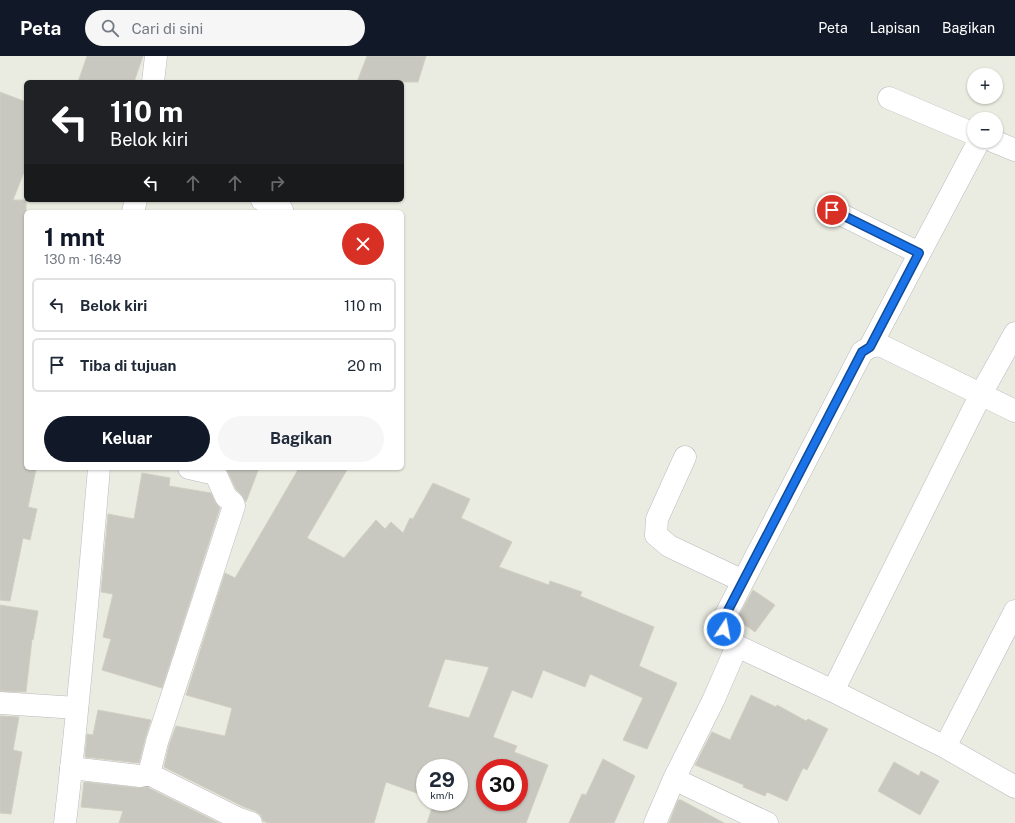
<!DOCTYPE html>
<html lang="id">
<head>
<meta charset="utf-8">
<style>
  body { margin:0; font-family:"Public Sans",sans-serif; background:#f6f6f7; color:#1f2937; height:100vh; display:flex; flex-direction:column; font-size:15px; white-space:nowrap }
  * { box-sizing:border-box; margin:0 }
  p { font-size:13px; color:#747a83 }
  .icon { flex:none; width:22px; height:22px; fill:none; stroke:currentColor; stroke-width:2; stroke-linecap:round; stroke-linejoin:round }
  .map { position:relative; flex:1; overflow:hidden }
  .side { position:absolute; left:24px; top:154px; width:380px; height:260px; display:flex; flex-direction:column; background:#fff; border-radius:6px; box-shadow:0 1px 3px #0004 }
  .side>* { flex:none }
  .hud { position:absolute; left:24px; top:24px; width:380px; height:122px; border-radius:6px; box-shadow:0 1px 3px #0004; background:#202124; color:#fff; overflow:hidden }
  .fabs { position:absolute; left:967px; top:12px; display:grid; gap:8px }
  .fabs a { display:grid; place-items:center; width:36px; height:36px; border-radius:50%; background:#fff; box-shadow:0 1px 3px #0004; font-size:20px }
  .speed { position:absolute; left:416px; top:703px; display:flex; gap:8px; font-size:20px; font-weight:700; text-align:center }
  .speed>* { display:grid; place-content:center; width:52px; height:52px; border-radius:50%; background:#fff; box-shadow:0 1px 3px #0004; line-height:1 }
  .speed small { font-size:10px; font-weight:400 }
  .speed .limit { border:6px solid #d22; background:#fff; color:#111 }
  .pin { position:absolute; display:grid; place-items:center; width:34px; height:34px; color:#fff; margin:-17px; border:2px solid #fff; border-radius:50%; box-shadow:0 1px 4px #0007 }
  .me { position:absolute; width:44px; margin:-22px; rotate:11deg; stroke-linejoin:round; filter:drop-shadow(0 0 3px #0008) }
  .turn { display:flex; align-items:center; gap:14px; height:84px; padding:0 20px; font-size:18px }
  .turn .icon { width:52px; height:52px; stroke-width:2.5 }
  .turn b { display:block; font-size:28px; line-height:34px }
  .lanes { display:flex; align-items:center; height:38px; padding:0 20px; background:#0003; justify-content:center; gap:20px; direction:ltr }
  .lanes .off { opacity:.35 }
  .round { display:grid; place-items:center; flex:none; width:42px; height:42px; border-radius:21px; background:#f6f6f7 }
  .summary { display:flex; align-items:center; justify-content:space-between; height:68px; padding:0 20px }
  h1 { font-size:24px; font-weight:700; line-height:30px; color:#111827 }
  .action { display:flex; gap:8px; margin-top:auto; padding:8px 20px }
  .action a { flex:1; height:46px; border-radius:24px; background:#111827; color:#fff; font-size:16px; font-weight:700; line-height:46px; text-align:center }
  .action a+a { background:#f6f6f7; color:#1f2937 }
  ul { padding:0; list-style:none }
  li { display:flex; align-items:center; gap:12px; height:54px; margin:0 8px 6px; padding:0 12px; border:2px solid #e0e1e3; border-radius:6px }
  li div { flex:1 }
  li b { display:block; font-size:15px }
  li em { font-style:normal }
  header { display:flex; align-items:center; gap:24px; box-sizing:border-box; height:56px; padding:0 20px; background:#111827; color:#fff }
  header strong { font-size:19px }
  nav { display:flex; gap:22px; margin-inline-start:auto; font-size:14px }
  .search { width:280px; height:36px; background:#f6f6f7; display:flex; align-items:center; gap:10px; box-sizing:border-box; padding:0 14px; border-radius:22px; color:#747a83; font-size:15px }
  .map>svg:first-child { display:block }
  .building { fill:#c9c8c0; stroke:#d0cfc0; fill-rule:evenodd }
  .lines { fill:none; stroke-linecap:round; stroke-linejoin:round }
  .street-casing { stroke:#b9b9bf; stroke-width:23 }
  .secondary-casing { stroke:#babbc2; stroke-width:23 }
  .street { stroke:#fff; stroke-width:22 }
  .secondary { stroke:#fff; stroke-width:22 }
  .route-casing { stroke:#114b97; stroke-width:10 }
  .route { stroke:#1a73e8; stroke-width:7 }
</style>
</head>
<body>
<header>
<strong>Peta</strong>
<div class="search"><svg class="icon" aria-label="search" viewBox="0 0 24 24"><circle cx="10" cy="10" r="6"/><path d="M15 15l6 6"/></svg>Cari di sini</div>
<nav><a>Peta</a><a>Lapisan</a><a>Bagikan</a></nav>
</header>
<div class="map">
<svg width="1015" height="767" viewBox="0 0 1015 767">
  <rect width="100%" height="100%" fill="#ebece1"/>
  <path class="building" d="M87,0H143L134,26H78Z
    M367,0H426L418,26H357Z
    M0,36L26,46V111L13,144H26V412H33L36,413L28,451L37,453L30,484L23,482L10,545L0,544Z
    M226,412H259L246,446L241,438L236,433L227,414Z
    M299,412H348L307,482L344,502L376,464L385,473L391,466L403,477L410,462L413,463L433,427L470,443L461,462L512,486L499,511L549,529L550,525L582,536L580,540L654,571L639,610L677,627L647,693L623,684L643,642L590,618L585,631L543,614L532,642L512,634L493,681L517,690L514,696L548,709L526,767H427L434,746H459V712H425V740L386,726L374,767H268L263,765L261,759L255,755L244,751L164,711L169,689L176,670L225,680L232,652L186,639L225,517L235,522ZM445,603L489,611L469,662L428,651ZM485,712H519V746H485Z
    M142,417L170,422L169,430L211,437L215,446L220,452L162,632L102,614L111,583L103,581L113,538L101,536L108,458L134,463Z
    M753,534L775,549L755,576L737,563Z
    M0,549L38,555L33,584L32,583L26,636L0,635Z
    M751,639L776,651L777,649L806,665L808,663L828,673L807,714L803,712L787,745L767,736L765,740L743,731L744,729L695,709L712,676L730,684Z
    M98,654L151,664L145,683L139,707L85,701L87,678L93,679Z
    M0,660L19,661L13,694L22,696L11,758L0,757Z
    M603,703L635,720L614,767H569L582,738L586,739Z
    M894,706L919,720L921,715L939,725L920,759L878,735Z
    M84,726L139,732L147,731L219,767H119L123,755L81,751Z
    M678,744H681L724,767H669Z"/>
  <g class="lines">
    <defs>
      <path id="street" d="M889,42L974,78
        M993,85L1015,94
        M262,144L282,154
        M832,154L919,197
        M870,291L979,85
        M1015,355L880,289L870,291L862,296L723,564L724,573L737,590L833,635L945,691L1015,731
        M685,401L657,463L656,479L669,490L743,525
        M833,635L981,338L1015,277
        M0,647L77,652
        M945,691L1015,555
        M71,712L140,720L149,718L157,686L234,450L233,447L226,441L216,419L211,417L189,412
        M149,718L239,763L251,767
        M674,723L767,767
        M655,767L674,723L713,645L737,590"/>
      <path id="secondary" d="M153,26L156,0
        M133,156L136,144
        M65,767C79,649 89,530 99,412"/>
    </defs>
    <use href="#street" class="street-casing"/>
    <use href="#secondary" class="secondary-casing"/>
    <use href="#street" class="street"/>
    <use href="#secondary" class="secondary"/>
  </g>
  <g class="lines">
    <defs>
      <path id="route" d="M724,573L723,564L862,296L870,291L919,197L832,154"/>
    </defs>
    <use href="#route" class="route-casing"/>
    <use href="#route" class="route"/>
  </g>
</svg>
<div class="fabs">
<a>+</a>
<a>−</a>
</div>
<div class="speed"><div>29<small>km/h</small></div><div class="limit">30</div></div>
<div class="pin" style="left:832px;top:154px;background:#d93025"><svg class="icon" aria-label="arrive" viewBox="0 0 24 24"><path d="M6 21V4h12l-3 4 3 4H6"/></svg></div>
<svg class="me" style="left:724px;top:573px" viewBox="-20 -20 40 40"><circle r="17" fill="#1a73e8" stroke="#fff" stroke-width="3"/><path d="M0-11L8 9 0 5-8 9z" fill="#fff"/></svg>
<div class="hud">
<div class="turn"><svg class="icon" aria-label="left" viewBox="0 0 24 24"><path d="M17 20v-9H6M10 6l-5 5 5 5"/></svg><div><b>110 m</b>Belok kiri</div></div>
<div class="lanes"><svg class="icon" aria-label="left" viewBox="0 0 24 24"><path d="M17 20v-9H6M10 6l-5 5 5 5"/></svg><svg class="icon off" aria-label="ahead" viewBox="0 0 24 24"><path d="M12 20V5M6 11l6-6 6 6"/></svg><svg class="icon off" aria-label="ahead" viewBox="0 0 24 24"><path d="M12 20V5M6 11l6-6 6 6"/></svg><svg class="icon off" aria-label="right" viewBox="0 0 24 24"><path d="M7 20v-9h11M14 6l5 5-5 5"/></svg></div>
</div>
<section class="side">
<div class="summary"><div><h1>1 mnt</h1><p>130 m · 16:49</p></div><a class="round" style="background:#d93025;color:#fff"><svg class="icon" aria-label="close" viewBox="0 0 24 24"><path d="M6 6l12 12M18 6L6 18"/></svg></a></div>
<ul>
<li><svg class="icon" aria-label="left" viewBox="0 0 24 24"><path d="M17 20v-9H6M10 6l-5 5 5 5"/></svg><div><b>Belok kiri</b></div><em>110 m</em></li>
<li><svg class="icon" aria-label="arrive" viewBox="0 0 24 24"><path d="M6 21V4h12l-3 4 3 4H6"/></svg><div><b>Tiba di tujuan</b></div><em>20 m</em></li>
</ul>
<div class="action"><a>Keluar</a><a>Bagikan</a></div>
</section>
</div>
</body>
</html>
